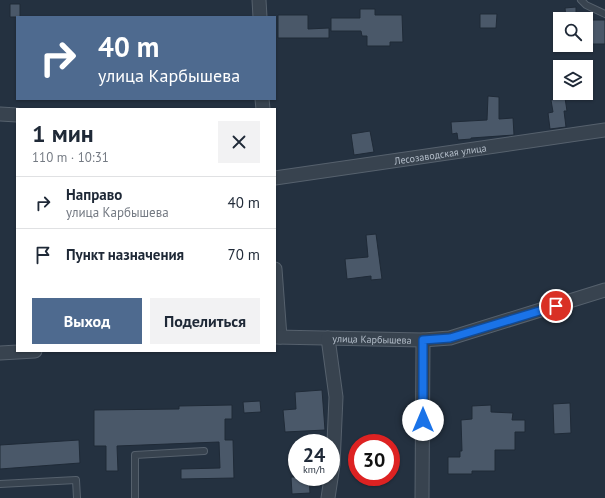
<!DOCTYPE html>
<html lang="ru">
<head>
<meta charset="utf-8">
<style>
  body { margin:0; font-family:"PT Sans",sans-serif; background:#f2f2f3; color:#1f2937; height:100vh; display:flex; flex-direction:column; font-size:15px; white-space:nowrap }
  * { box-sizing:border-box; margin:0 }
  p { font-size:13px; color:#747a83 }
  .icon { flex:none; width:22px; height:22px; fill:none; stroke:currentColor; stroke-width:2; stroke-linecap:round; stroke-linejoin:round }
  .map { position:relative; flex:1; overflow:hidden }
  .drawer { position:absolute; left:16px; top:108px; width:260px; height:244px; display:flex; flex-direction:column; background:#fff; border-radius:0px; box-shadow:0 1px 3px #0004 }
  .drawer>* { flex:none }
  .guide { position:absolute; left:16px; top:16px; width:260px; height:84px; border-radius:0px; box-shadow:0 1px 3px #0004; background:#4e6a8f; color:#fff; overflow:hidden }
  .controls { position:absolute; left:553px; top:12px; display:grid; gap:8px }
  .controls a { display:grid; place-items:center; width:40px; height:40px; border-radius:0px; background:#fff; box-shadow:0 1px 3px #0004; font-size:20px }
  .speed { position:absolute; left:288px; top:434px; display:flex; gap:8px; font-size:20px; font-weight:700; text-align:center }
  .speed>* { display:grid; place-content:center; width:52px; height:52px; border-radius:50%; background:#fff; box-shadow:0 1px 3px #0004; line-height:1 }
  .speed small { font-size:10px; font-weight:400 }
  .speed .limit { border:6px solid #d22; background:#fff; color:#111 }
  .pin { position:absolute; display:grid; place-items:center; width:34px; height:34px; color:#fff; margin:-17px; border:2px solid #fff; border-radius:50%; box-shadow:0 1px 4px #0007 }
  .me { position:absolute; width:44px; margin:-22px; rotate:0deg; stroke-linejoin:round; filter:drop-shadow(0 0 3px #0008) }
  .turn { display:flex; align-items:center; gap:14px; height:84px; padding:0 16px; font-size:18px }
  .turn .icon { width:52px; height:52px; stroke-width:2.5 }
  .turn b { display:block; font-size:28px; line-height:34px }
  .round { display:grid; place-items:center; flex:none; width:42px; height:42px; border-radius:0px; background:#f2f2f3 }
  .headline { display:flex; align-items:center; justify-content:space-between; height:68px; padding:0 16px }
  h1 { font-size:24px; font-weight:700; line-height:30px }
  .button { display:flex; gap:8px; margin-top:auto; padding:8px 16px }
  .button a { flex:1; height:46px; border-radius:0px; background:#4e6a8f; color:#fff; font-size:16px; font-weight:700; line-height:46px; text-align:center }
  .button a+a { background:#f2f2f3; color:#1f2937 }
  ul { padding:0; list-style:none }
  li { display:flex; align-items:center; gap:12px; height:52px; padding:0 16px; border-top:1px solid #e0e1e3 }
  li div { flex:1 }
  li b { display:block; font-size:15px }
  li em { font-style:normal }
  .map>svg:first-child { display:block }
  .building { fill:#4a5869; stroke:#1f2a37 }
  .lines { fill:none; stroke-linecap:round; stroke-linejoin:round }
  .lane-casing { stroke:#56616d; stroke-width:8 }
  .street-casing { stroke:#56616d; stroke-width:15 }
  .lane { stroke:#38434f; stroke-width:6 }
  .street { stroke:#38434f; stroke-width:13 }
  .route-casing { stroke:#114b97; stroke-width:10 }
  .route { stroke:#1a73e8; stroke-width:7 }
  .labels { text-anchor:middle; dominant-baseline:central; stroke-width:3; stroke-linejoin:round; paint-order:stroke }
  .street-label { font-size:10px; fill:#b4beca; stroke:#1d2835 }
</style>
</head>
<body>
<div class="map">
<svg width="605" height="498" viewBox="0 0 605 498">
  <rect width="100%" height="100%" fill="#243140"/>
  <path class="building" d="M10,4H20V17H10Z
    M576,7V19H566L565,8Z
    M360,9H375V15H402L403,42H390V46H367V36H362L361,31H331V18H360Z
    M480,14H497L496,28H480Z
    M278,15H308V29L329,28V38H278Z
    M591,20H605V44H590Z
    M488,96L499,97V119L513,118L514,135L471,138V139L458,140L457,133L452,134L451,122L487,120Z
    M565,98L567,111H564L566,127L550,129L548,113L553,112L551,100Z
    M370,131L374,152L354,155L351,134Z
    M376,234L382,279L371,280V276L347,279L345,259L368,257L366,235Z
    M322,390L325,430L285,432L283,410L296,409L295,392Z
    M260,401L261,412L244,413L243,402Z
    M570,403L571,433L554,434L553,404Z
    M232,405V419H225V440H233L234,478L181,479V469L220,468L219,442L117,446L118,471H106V446H94V410L179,409V406Z
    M491,405V412L513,413L512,420H525V432H515V450H495V471H472V474H448V457H460V451H462L461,420L472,419V406Z
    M79,440L80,463L0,469V445Z
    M291,477H309L310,493L292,494Z"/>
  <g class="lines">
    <defs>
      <path id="lane" d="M581,0L586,5L605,14
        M0,484L76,480L77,498
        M135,498V455L204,451"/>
      <g id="street">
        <path d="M259,0L260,17"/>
        <path d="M262,99L263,109"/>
        <path d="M0,114L17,115"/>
        <path id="s1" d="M275,178L605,130"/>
        <path d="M275,269L280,337"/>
        <path id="s2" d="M275,337L423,340L450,338L605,290"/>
        <path d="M328,338L336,397L333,465L328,498"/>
        <path d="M0,353L35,351"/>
        <path d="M422,498L423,340"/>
      </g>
    </defs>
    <use href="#lane" class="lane-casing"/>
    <use href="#street" class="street-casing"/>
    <use href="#lane" class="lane"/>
    <use href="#street" class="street"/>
  </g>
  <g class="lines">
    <defs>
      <path id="route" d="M423,420V340L450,338L556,306"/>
    </defs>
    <use href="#route" class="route-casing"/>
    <use href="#route" class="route"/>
  </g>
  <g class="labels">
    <g class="street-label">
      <text stroke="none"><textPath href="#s1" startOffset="167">Лесозаводская улица</textPath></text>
      <text stroke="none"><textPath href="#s2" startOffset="97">улица Карбышева</textPath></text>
    </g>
  </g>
</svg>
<div class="controls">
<a><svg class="icon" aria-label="search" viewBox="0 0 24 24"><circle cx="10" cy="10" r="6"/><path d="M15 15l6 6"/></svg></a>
<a><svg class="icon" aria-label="layers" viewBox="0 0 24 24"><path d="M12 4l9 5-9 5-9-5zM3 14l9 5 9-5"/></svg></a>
</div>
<div class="speed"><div>24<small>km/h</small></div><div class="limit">30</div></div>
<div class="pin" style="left:556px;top:306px;background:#d93025"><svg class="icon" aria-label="arrive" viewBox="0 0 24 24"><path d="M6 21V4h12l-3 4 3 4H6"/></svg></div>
<svg class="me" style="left:423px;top:420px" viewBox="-20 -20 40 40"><circle r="19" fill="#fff"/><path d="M0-13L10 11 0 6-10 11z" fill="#1a73e8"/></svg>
<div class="guide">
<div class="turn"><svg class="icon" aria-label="right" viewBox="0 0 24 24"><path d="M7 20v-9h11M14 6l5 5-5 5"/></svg><div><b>40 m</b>улица Карбышева</div></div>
</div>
<section class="drawer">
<div class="headline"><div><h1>1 мин</h1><p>110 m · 10:31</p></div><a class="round"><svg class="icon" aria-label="close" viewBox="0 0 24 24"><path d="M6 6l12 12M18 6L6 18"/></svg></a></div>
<ul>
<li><svg class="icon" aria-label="right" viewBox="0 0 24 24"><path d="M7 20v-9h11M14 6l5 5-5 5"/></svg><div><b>Направо</b><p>улица Карбышева</p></div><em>40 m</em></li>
<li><svg class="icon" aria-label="arrive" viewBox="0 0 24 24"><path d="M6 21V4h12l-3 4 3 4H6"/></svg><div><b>Пункт назначения</b></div><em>70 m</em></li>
</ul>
<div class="button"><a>Выход</a><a>Поделиться</a></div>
</section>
</div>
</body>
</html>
